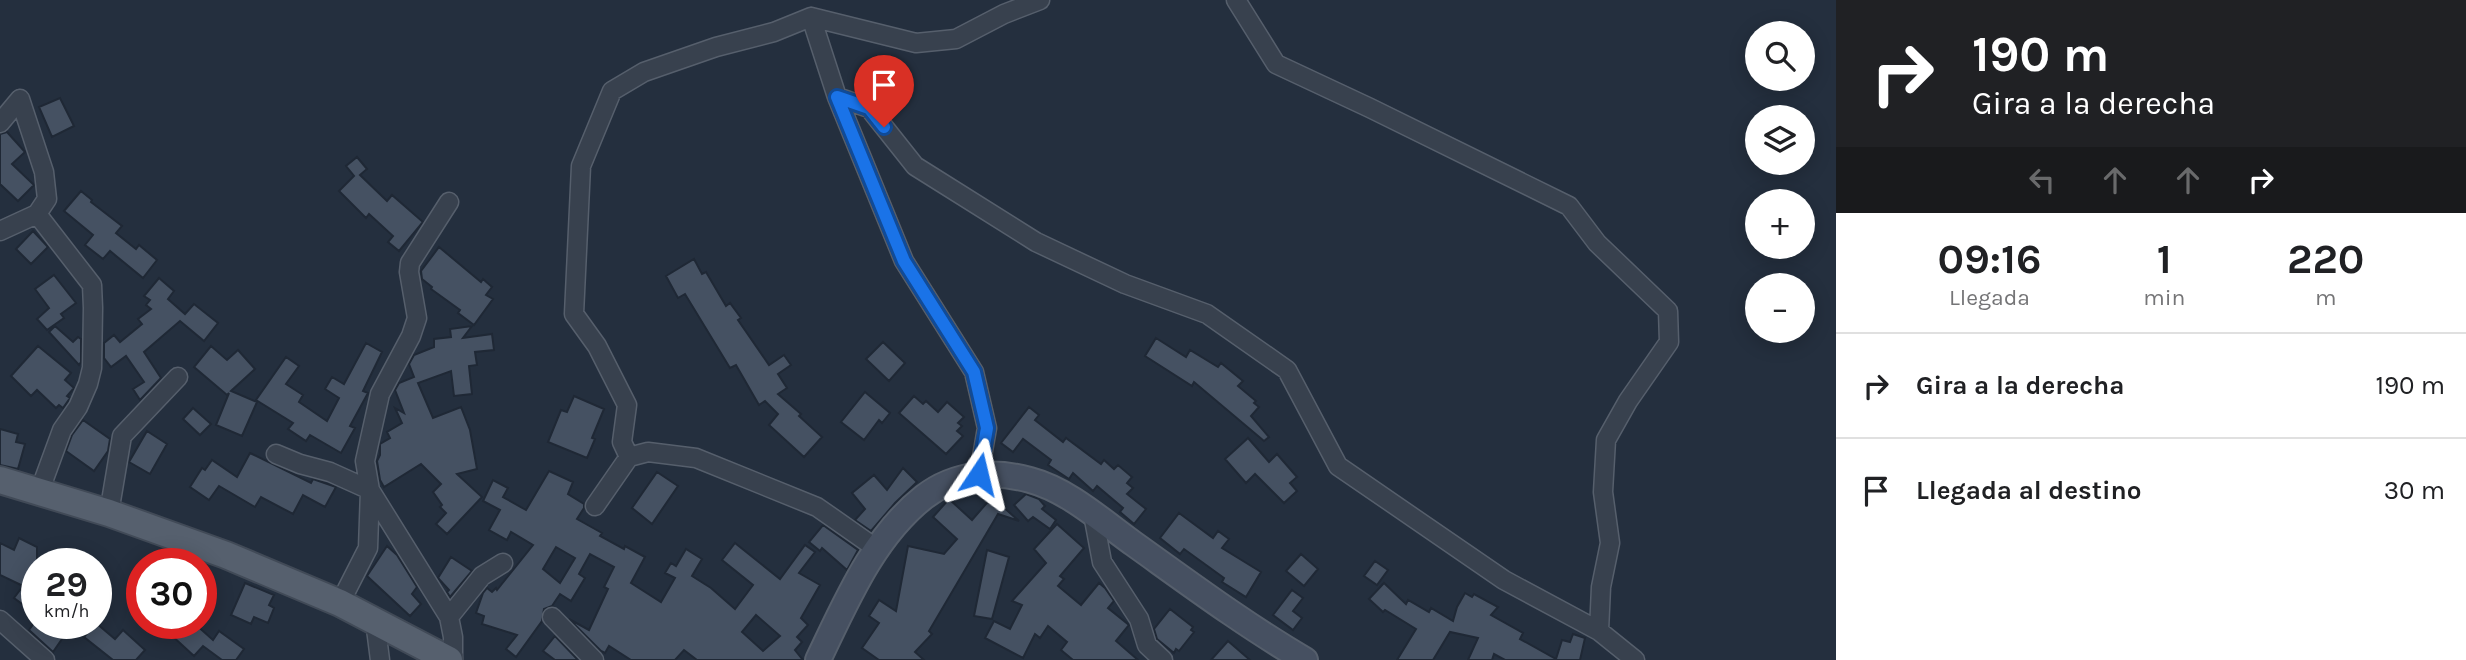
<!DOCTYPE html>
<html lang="es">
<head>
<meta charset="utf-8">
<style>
  body { margin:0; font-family:Karla,sans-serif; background:#f6f6f6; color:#202124; height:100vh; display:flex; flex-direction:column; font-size:26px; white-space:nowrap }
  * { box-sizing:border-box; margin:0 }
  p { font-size:23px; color:#757577 }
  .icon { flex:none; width:38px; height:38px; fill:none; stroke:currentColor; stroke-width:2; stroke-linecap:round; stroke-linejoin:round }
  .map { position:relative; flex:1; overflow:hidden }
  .side { display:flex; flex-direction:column; background:#fff; width:630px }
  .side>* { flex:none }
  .banner { background:#202124; color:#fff; overflow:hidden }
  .tools { position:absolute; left:1745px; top:21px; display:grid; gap:14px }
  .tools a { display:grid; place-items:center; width:70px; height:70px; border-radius:50%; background:#fff; box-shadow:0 4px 18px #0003; font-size:35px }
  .speed { position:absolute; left:21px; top:548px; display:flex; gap:14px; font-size:35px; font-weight:700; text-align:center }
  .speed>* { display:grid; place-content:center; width:91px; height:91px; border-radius:50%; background:#fff; box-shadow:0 4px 18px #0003; line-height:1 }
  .speed small { font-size:18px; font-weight:400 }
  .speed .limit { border:10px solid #d22; background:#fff; color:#111 }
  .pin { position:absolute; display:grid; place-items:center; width:60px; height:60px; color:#fff; margin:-72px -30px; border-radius:50% 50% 50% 0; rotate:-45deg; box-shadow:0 0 7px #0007 }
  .pin .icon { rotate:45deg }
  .me { position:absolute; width:77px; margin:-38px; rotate:10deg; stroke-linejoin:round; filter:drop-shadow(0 0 5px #0008) }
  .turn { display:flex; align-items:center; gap:24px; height:147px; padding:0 21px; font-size:32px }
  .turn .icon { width:91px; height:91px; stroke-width:2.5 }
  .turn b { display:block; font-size:49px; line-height:60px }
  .lanes { display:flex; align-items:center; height:66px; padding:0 21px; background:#0003; justify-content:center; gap:35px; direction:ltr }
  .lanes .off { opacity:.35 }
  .eta { display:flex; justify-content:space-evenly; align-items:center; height:119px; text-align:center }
  .eta b { font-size:42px; font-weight:700; line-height:49px }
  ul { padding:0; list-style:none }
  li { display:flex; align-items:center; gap:21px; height:105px; padding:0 21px; border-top:2px solid #e0e0e0 }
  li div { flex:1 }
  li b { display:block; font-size:26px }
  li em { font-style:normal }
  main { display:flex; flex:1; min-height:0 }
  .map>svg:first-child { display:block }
  .building { fill:#455162; stroke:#1f2835; stroke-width:2; fill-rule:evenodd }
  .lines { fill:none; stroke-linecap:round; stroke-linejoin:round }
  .street-casing { stroke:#565f6c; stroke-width:21 }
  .secondary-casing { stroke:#565f6c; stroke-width:28 }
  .primary-casing { stroke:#414a57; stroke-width:30 }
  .street { stroke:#38414e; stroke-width:18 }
  .secondary { stroke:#465061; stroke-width:24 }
  .primary { stroke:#56606e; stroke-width:26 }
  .route-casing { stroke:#114b97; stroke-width:18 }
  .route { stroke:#1a73e8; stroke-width:12 }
</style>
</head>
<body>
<main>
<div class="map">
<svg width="1836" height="660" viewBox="0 0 1836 660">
  <rect width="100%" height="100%" fill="#242f3e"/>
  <path class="building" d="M60,98L74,126L52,137L39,107Z
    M7,132L25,152L12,164L34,185L18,201L0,184V134Z
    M357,157L367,169L360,175L387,201L392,195L423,222L399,251L388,242L393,236L369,214L366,218L339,191L354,176L346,166Z
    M81,191L92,200L91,202L122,226L116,233L136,249L139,245L157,260L143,278L110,251L103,259L85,245L93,235L64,211Z
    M33,231L48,247L31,264L16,249Z
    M439,247L481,282L483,279L492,287L486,295L493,299L474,325L458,313L460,310L431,289L432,287L422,279L421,271Z
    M694,259L702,274L706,272L726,306L730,303L741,318L738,320L769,365L784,355L791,365L778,374L787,388L778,394L801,414L799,416L822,437L804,457L769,425L778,414L765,401L759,405L736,365L730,368L685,294L678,298L666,276Z
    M54,275L76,303L61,314L64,318L47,330L37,319L49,308L35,289Z
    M159,278L174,291L168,299L185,314L194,304L218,323L204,341L180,321L144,352L161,378L140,400L133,389L144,382L126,356L111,367L104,358V343L114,335L120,342L142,324L138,319L151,309L146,305L150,300L144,296Z
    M55,326L73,342L78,337L81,339V362L79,365L49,332Z
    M472,326L463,338L492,334L494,350L475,352L477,365L469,366L472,394L454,396L451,371L418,383L433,418L461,407L470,430L477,469L457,474L482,497L447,534L436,524L446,513L440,507L442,505L433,492L441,484L421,464L384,487L380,480L377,461L380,455V444L390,438L387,432L402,423L395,408L404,413L395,390L399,383L414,377L409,364L414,355L434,347V339L451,337L450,329Z
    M1156,338L1186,357L1190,350L1218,367L1221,363L1243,381L1238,386L1256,401L1254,403L1259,407L1251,416L1269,437L1264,441L1194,382L1192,386L1145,356Z
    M883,342L905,363L889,381L866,359Z
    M366,343L382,352L363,391L368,393L350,426L355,428L341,453L310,435L306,441L288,429L293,423L256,400L286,357L299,366L286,384L303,395L299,402L327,421L339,398L325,389L332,377L344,384Z
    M38,346L71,373L65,380L74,388L67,396L70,398L63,408L59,405L56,408L37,390L31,396L11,376Z
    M211,346L227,360L238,350L255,369L231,391L257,402L242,436L216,425L229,393L227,395L194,367Z
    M865,392L890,413L882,423L879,420L864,440L841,422Z
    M574,396L604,409L592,438L595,439L587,458L548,442L561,410L567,412Z
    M914,396L923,404L926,401L938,412L947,402L964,417L958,423L962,426L957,431L963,436L946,454L899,413Z
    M1029,407L1039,415L1035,420L1063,442L1066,438L1101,464L1104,460L1114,469L1118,465L1132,477L1127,483L1133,488L1127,494L1146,509L1134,524L1120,512L1123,508L1097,486L1093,491L1073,473L1069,479L1048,465L1051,460L1023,439L1013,452L1001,443Z
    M193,408L211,424L200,435L183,419Z
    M83,420L110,439L108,451L94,471L66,451L72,435Z
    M0,429L18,434L16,442L25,444L18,469L0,465Z
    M147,431L167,444L150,474L129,462Z
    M1248,438L1269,462L1277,454L1297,477L1290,483L1297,491L1284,503L1255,474L1246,483L1225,459Z
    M250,453L311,483L313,479L336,487L325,507L303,495L293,514L261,497L255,507L219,486L209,500L190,487L202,468L205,470L212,460L237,477Z
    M903,468L917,482L895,503L871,531L855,520L865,509L852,493L874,475L887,490Z
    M549,471L573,482L568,494L584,504V508L577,519L602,533L600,536L624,549L625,546L645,557L631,583L661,602L675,578L665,573L671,563L676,566L686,549L702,559L692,576L711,588L735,609L753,585L722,560L735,543L780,579L805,545L815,552L799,573L820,585L801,618L808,625L797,637L802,642L795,650L803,660H697L684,650L675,660H631L609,646L605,653L601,651L569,619L589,630L608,589L604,587L614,567L590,554L579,574L585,578L571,601L560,594L552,606L544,609L542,621L516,657L506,649L517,635L482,624L484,616L476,613L483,593L487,588L492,592L496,588L497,590L533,545L511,532L507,540L489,530L500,510L483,501L493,480L508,488L503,497L526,510ZM556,547L575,558L560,583L543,569ZM756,615L780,636L763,651L742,632Z
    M657,472L678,486L652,524L632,508Z
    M1026,494L1039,499L1045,506L1042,509L1056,520L1050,529L1033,517L1028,521L1014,505Z
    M992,497L1019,521L998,514L929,631L932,634L915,652L924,660H879L862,648L879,623L869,616L879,600L896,611L908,546L944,554L957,539L933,517L949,499L972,520Z
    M1179,513L1213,538L1218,531L1229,539L1222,548L1261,572L1246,597L1222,582L1224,578L1184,549L1180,554L1160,538Z
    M1057,524L1084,548L1060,576L1064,579L1058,586L1081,605L1099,583L1105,588L1114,601L1108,608L1129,625L1116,641L1138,660H1073L1061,650L1067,642L1048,626L1040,638L1035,634L1023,658L985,638L994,621L1010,629L1022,605L1012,601L1046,563L1034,549Z
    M823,525L858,550L847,570L822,548L820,551L809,542Z
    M19,538L37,547V615L14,598L23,586L0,575V543L14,550Z
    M387,546L397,555L417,587L412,594L421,604L410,616L367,576Z
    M987,550L1009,557L992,619L974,616Z
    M1301,554L1318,569L1304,586L1286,571Z
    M451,557L472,571L450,597L447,592L449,590L438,578Z
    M1375,561L1388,570L1377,585L1364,576Z
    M245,583L274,595L269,605L274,608L268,623L254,617L251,624L231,615Z
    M1384,583L1406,604L1408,600L1429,612L1431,608L1453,621L1457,607L1465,593L1472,597L1474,594L1498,607L1491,615L1523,633L1520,639L1556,659L1562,640L1570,642L1573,634L1585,638L1580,660H1505L1494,654L1492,660H1468L1478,638L1450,632L1433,660H1397L1416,629L1385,610L1383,612L1369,599Z
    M1292,590L1303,598L1293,611L1302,618L1293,630L1273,615Z
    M1170,609L1193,627L1191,630L1194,632L1179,651L1176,649L1174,653L1157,639L1154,629Z
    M34,623H73L53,652L29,630Z
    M96,623L115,639L123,630L145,650L136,660H113L84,637Z
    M178,623H194L213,640L219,631L244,649L236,660H222L203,646L194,656L169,633Z
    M555,636L578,660H555L543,651Z
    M1228,641L1250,660H1211Z"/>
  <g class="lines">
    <defs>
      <path id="street" d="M1236,0L1276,64L1370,108L1569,206L1597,243L1668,311L1669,342L1628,401L1606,440L1603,492L1610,543L1601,587L1599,631
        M811,17L837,97L904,261L974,372L987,428L979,474
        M837,97L869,108L915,166L1036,242L1125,284L1207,314L1287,370L1338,466L1504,580L1599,631L1635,660
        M0,123L20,99
        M37,214L92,285L93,308L92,368L88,384L78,407L62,430L40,490
        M0,231L37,214L47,199L44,172L20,99
        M276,454L300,464L330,472L370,490L449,617L453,637V660
        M629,457L622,442L627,405L597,346L574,314L581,166L612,91L644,72L716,47L774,32L811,17L916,43L956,39L1004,14L1040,0
        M595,506L629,457L648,452L696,458L817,507L877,549
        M109,513L122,436L178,377
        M1093,514L1102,562L1139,619L1147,645L1163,660
        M340,603L368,548L370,490L365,461L380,394L411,336L417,318L409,272L410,263L449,202
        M449,617L482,576L503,563
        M552,617L594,660
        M0,620L45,660
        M375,621L380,660"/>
      <path id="secondary" d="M818,660C846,602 873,537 924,497C955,473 994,470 1030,480C1068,490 1102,521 1134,544C1190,584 1245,625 1305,660"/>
      <path id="primary" d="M0,480L109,513L226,555L340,603L449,660"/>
    </defs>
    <use href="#street" class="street-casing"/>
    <use href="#secondary" class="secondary-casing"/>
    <use href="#primary" class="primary-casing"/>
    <use href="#street" class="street"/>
    <use href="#secondary" class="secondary"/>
    <use href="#primary" class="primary"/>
  </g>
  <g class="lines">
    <defs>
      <path id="route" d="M884,127L869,108L837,97L904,261L974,372L987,428L979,474"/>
    </defs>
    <use href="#route" class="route-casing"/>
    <use href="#route" class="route"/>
  </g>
</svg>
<div class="tools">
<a><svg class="icon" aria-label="search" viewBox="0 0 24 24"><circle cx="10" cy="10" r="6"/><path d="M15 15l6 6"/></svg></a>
<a><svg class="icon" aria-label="layers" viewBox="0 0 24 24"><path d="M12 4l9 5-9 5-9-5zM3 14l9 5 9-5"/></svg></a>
<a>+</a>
<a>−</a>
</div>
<div class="speed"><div>29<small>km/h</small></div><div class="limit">30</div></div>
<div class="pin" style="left:884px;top:127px;background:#d93025"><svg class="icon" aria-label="arrive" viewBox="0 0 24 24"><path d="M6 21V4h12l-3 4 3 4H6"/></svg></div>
<svg class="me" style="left:979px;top:474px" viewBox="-20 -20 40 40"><path d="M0-17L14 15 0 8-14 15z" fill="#1a73e8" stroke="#fff" stroke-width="4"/></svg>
</div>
<section class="side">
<div class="banner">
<div class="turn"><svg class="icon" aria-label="right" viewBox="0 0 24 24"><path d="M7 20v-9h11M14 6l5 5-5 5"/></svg><div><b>190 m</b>Gira a la derecha</div></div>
<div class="lanes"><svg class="icon off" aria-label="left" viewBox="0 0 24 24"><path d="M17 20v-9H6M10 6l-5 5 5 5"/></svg><svg class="icon off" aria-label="ahead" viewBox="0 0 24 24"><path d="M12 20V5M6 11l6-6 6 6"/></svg><svg class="icon off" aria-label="ahead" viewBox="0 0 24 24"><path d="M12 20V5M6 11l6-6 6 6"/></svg><svg class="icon" aria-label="right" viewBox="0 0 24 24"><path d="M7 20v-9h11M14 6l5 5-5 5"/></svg></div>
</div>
<div class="eta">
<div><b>09:16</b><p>Llegada</p></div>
<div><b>1</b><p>min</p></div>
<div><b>220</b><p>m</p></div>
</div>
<ul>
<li><svg class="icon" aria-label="right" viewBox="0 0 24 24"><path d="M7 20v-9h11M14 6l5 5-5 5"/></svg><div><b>Gira a la derecha</b></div><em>190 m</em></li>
<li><svg class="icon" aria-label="arrive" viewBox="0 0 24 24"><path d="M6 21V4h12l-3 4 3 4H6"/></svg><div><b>Llegada al destino</b></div><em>30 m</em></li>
</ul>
</section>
</main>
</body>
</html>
